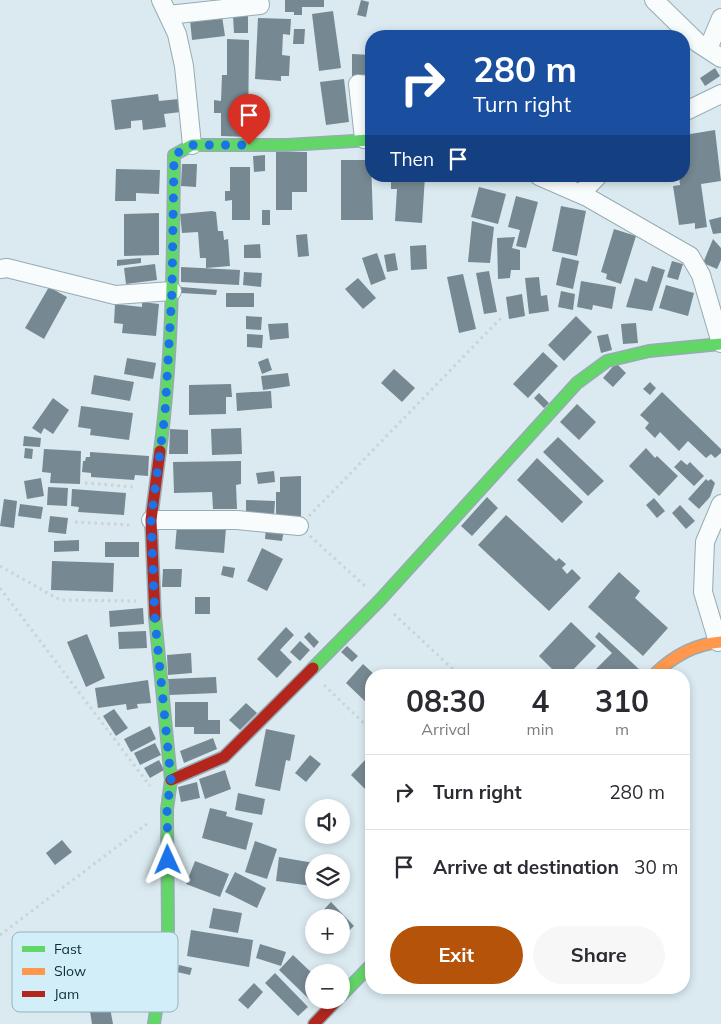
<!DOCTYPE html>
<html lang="en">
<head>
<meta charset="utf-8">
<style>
  body { margin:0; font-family:Mulish,sans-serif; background:#f7f7f7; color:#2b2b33; height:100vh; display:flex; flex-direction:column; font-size:19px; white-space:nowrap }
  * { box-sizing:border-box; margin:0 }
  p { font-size:16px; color:#7c7c81 }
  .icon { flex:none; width:28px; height:28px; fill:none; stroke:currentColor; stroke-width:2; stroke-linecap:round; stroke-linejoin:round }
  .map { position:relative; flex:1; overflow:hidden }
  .sheet { position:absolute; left:365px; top:669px; width:325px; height:325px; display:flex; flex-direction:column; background:#fff; border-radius:20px; box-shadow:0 2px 8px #0003 }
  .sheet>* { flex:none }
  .top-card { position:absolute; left:365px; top:30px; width:325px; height:152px; border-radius:20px; box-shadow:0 2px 8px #0003; background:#1a4fa0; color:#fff; overflow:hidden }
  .buttons { position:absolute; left:305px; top:799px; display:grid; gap:10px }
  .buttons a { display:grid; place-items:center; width:45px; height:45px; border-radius:50%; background:#fff; box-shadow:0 2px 8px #0003; font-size:25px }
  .pin { position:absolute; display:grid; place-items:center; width:42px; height:42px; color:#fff; margin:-51px -21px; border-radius:50% 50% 50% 0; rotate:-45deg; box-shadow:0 0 5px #0007 }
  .pin .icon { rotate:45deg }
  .me { position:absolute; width:55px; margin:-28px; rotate:359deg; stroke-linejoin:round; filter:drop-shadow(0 0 4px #0008) }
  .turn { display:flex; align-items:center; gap:18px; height:105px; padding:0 25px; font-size:22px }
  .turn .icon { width:65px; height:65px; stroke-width:2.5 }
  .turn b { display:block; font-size:35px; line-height:42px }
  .then { display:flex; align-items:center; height:48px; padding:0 25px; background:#0003; gap:10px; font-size:19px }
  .eta { display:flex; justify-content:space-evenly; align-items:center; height:85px; text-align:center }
  .eta b { font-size:30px; font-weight:700; line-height:35px }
  .button { display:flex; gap:10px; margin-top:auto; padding:10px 25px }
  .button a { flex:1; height:58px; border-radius:30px; background:#b45309; color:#fff; font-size:20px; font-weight:700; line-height:58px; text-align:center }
  .button a+a { background:#f7f7f7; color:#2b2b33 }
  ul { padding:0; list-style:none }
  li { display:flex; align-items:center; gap:15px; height:75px; padding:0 25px; border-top:1px solid #e1e1e2 }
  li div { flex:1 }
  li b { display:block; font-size:19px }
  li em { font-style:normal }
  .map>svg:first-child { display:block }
  .building { fill:#768992 }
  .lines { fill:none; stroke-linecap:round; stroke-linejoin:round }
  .street-casing { stroke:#96abb2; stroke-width:20 }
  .fast-casing { stroke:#96abb2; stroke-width:14 }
  .slow-casing { stroke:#96abb2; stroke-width:14 }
  .jam-casing { stroke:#96abb2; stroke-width:14 }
  .path { stroke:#ccd2d5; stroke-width:3; stroke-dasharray:2.5 4; stroke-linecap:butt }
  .street { stroke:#f9fcfd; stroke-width:18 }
  .fast { stroke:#63d668; stroke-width:11 }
  .slow { stroke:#ff974d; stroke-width:11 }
  .jam { stroke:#b3261e; stroke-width:11 }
  .route { stroke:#1a73e8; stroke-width:9; stroke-dasharray:0 16.2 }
  .key { fill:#d2eef8; stroke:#96b4be; stroke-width:1 }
  .key-label { font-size:14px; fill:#0b2b35 }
</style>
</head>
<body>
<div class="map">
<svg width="721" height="1024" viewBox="0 0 721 1024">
  <rect width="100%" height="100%" fill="#daeaf0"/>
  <path class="building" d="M285,0H324V7H302V15H294V12H285Z
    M361,0L369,2L366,17L357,15Z
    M333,11L341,68L319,71L312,14Z
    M222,16L225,36L192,40L190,20Z
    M233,16H248V33H234Z
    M258,18L291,19L290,35L283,34L282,55L290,56L289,76H281V81L255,79Z
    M294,29H305L304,44H293Z
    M227,39L249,40L248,137L221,136V113H214V100L221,101L222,75H227Z
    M352,54L371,55V77H352Z
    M715,68L720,76L705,86L700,78Z
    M344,79L349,122L326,125L320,82Z
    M158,94L159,101L179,99L181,112L164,114L166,127L143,130L142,120L131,121V128L115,130L111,100Z
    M715,130L721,181L701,184L707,227L695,229V223L679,225L673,186L680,185L679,176H684V135Z
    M276,152H307V192H292V210H276Z
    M265,155V171L254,172L253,156Z
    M341,160H371L373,220H341Z
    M182,164H197L196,187L181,186Z
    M230,167H250V220H232V200L225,201V191H230Z
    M116,169L160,170L159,194L136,193V201H115Z
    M391,176H425L422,223L395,221L397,189H391Z
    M479,187L506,194L498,224L471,217Z
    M516,196L538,202L526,248L516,246L520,230L508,227Z
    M561,206L586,211L577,256L552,251Z
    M262,210H270V225H262Z
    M212,211L216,212L218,231H223L224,240L228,239L230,266L206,268V258H200L198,232L182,233L180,214Z
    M159,213V255L124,256V214Z
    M721,217V233L713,234L709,220Z
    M472,221L494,227L490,263L468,262Z
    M614,229L636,236L621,284L606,279L607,274L601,272Z
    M307,234L309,256L298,257L296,235Z
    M515,237L512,248L520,250V270H511L510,278L498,279L497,238Z
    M713,239L721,248V260L717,269L703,263Z
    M260,244L261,258H244V245Z
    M426,245L427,269L411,270L410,246Z
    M377,253L386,279L371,285L362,258Z
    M395,253L398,270L387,272L384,255Z
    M562,257L579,261L573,289L556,285Z
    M141,258V263L117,266V260Z
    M672,261L683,264L678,280L667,277Z
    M155,264L157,280L126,284L124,268Z
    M652,266L665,270L652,311L626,307L635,278L647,282Z
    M181,267L240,270L239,285L181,282Z
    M489,271L497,312L484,314L476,273Z
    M244,272L262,273L261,287L243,285Z
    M463,274L476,329L459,333L447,277Z
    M539,277L541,296L547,295L549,311L529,314L525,278Z
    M358,278L376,298L363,309L345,289Z
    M581,281L616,287L612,309L593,305L592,310L577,307Z
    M666,285L694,293L688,316L659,308Z
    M49,287L67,297L44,339L25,328Z
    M181,287L217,290L216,295L181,293Z
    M561,291L575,294L573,310L558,307Z
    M226,293H254V307H226Z
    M522,294L525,316L509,319L506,297Z
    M142,302L159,304L156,336L122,333L123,324L114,323L115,304L142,307Z
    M246,316L262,317L261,330L246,329Z
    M576,316L592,332L564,361L548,345Z
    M288,323L289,338L270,340L268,324Z
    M636,323L638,343L623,344L621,324Z
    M247,334L263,335L262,348L247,347Z
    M608,334L612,350L601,353L597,336Z
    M543,352L558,366L528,398L513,384Z
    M127,358L156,363L153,379L124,374Z
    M268,358L272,370L262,374L258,362Z
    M616,363L626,373L613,387L603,378Z
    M394,369L415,388L402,402L381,383Z
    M288,373L290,386L263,390L261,376Z
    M94,375L134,382L130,401L91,394Z
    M650,382L656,388L650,395L643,389Z
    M231,384L232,397H226V414L189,415V385Z
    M271,391L272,408L237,411L236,393Z
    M662,392L721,449V453L715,458L711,454L706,458L688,441L679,451L660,432L655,438L645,428L649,423L640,415Z
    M539,393L549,403L544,408L534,398Z
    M53,398L69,410L53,434L44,428L41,434L32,428Z
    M577,404L596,422L579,440L560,422Z
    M81,406L133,413L129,440L90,435L91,429L78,427Z
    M241,428L242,454L212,455L211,429Z
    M170,429L188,430V454H169Z
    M24,436L41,438L40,447L23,446Z
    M558,437L604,481L588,496L543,452Z
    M25,448L33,449L32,459L24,458Z
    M646,448L655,458L657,456L678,476L659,496L629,466Z
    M44,449L81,451L80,484L50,483L51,473L42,472Z
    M90,452L149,456L148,476L135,475L134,480L91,477V473L82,472L83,461H85L86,457H90Z
    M537,458L583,502L562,523L517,480Z
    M681,460L687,465L690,462L704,476L694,486L674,467Z
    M241,461V484L236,485L237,509H213L212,492L174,493L173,462Z
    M274,471L275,482L258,484L256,473Z
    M301,476V518H276V492H280V477Z
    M41,478L44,496L27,499L24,481Z
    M706,479L708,481L711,479L715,483L710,497L699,509L688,499Z
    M48,487L68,488L67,506L47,505Z
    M72,489L126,493L124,515L78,512L79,507L71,506Z
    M487,497L498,508L472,536L461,526Z
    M654,498L665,511L657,518L646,505Z
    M4,499L17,501L14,528L0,526Z
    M246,500L275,501L274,516H246Z
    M20,504L43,507L41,519L18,516Z
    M680,505L695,521L686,529L672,513Z
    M506,515L556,561L559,558L566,564L562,568L567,574L572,569L581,578L549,611L478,545Z
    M50,516L68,518L66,534L48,532Z
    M177,525L226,528L224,553L175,549Z
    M266,527L284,530L282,541L265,539Z
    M79,540V551L54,552V541Z
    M105,542H139V557H105Z
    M262,548L283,559L267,591L247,581Z
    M52,561L114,563L113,592L51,590Z
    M223,566L235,568L233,578L221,575Z
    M163,569H182L181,587H162Z
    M619,572L640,591L635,598L668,628L643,656L588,607Z
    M195,597H210V614H195Z
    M143,608L144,624L110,627L109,611Z
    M571,622L596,646L568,675H558L539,656Z
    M286,627L294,635L280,650L292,662L277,678L257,659Z
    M146,631L147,648L119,649L118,632Z
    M309,632L319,642L314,648L304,637Z
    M599,632L640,670L635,675H603L596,669L612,653L595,637Z
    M87,634L105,678L86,687L67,642Z
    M300,641L310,650L300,661L290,652Z
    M347,646L358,656L352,662L341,652Z
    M191,653L192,673L168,675L167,655Z
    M363,664L375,675H371V707L346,683Z
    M216,677L217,693L169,695L168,679Z
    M148,680L151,703L137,704L138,708L127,710L126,704L98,708L95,688Z
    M175,702H208V720H220V734H194V727H175Z
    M246,703L257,713L240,730L229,720Z
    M114,709L128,728L116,736L103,716Z
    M150,726L156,739L131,752L124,739Z
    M266,729L295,735L290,761L286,760L280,791L255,786Z
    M213,738L217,749L184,763L180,751Z
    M155,743L161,755L140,765L134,753Z
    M310,755L321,764L306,782L295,773Z
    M159,760L164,770L150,778L144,768Z
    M365,760L371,765V795L351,775Z
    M225,770L231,789L205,799L199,779Z
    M197,782L200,798L181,802L178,787Z
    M238,793L265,799L262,815L235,810Z
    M210,808L227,812L226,816L253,823L246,850L202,838Z
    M62,840L72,852L55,865L46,853Z
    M255,841L277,849L267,879L245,872Z
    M279,857L314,863L312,886L276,881Z
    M195,861L229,874L220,897L186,884Z
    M235,872L266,888L257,908L225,892Z
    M331,902L354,926L341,938V918H316Z
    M213,908L242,913L238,933L209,928Z
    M191,930L253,940L249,967L187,956Z
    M260,944L286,952L281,966L256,958Z
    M293,955L314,975V1000L312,1002L279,970Z
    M179,965L192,968L190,975L177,972Z
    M275,973L308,1007L298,1016L265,983Z
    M254,983L263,992L248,1009L238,1000Z
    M109,1002L113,1024H92L89,1005Z"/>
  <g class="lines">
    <defs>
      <path id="street" d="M161,0L177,34L184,66L192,145
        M654,0L698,43L721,58
        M168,15L260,5L259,0
        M708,49L721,18
        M684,112L721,94
        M364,139L358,84L371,85
        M539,176L587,197L690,256L701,275L721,343
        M580,194L598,176
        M0,269L7,268L115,295L172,291
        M151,520H237L299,526
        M718,642L703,592L705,542L721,504"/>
      <path id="fast" d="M160,451C173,353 173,254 174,155L192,145H287L371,140
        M313,668L380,600L577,383L607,361L649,351L721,344
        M341,996L371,965
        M154,1024L168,930L167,809L171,780L155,617"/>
      <path id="slow" d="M654,675C672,657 695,644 721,642"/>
      <path id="jam" d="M155,617L151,520L160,451
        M171,780L224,757L313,668
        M314,1024L337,1000"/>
    </defs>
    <use href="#street" class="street-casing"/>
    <use href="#fast" class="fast-casing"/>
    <use href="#slow" class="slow-casing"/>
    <use href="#jam" class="jam-casing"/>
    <path class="path" d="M85,483L134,487
      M309,516L502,317
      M75,522L131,525
      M310,536L366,587
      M0,566L60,600L136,601
      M0,588L150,786
      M394,614L459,675
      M324,685L371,730
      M0,935L147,824"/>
    <use href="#street" class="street"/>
    <use href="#fast" class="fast"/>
    <use href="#slow" class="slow"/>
    <use href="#jam" class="jam"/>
  </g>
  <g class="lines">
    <path class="route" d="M168,860L167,808L171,780L155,620L151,520L165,414L172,291L174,155L192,145H249"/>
  </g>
  <rect x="12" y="932" width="166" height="80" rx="8" class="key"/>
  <rect x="22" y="946" width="23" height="6" fill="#63d668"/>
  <rect x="22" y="968" width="23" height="7" fill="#ff974d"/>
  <rect x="22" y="991" width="23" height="6" fill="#b3261e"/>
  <g class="key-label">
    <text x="54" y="954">Fast</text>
    <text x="54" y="976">Slow</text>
    <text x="54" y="999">Jam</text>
  </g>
</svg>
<div class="buttons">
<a><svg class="icon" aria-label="sound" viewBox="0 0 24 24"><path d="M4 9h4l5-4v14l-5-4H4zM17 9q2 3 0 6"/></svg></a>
<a><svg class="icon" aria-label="layers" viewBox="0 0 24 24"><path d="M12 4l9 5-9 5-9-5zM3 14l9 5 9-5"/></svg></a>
<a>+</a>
<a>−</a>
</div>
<div class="pin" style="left:249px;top:145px;background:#d93025"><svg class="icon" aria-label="arrive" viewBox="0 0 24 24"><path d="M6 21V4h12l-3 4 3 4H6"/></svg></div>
<svg class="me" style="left:168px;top:860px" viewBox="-20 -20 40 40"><path d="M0-17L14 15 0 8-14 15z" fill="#1a73e8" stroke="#fff" stroke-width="4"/></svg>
<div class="top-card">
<div class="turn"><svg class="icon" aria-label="right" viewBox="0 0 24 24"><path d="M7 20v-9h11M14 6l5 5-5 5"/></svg><div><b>280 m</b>Turn right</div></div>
<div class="then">Then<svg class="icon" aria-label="arrive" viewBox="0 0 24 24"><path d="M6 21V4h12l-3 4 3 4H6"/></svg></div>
</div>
<section class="sheet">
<div class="eta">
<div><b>08:30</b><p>Arrival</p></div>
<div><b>4</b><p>min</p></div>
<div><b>310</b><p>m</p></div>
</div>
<ul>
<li><svg class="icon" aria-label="right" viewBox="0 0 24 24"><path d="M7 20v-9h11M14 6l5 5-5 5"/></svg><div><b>Turn right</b></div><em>280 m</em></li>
<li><svg class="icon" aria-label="arrive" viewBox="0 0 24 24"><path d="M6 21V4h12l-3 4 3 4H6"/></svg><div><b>Arrive at destination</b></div><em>30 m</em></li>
</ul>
<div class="button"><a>Exit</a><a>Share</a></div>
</section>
</div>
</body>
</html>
